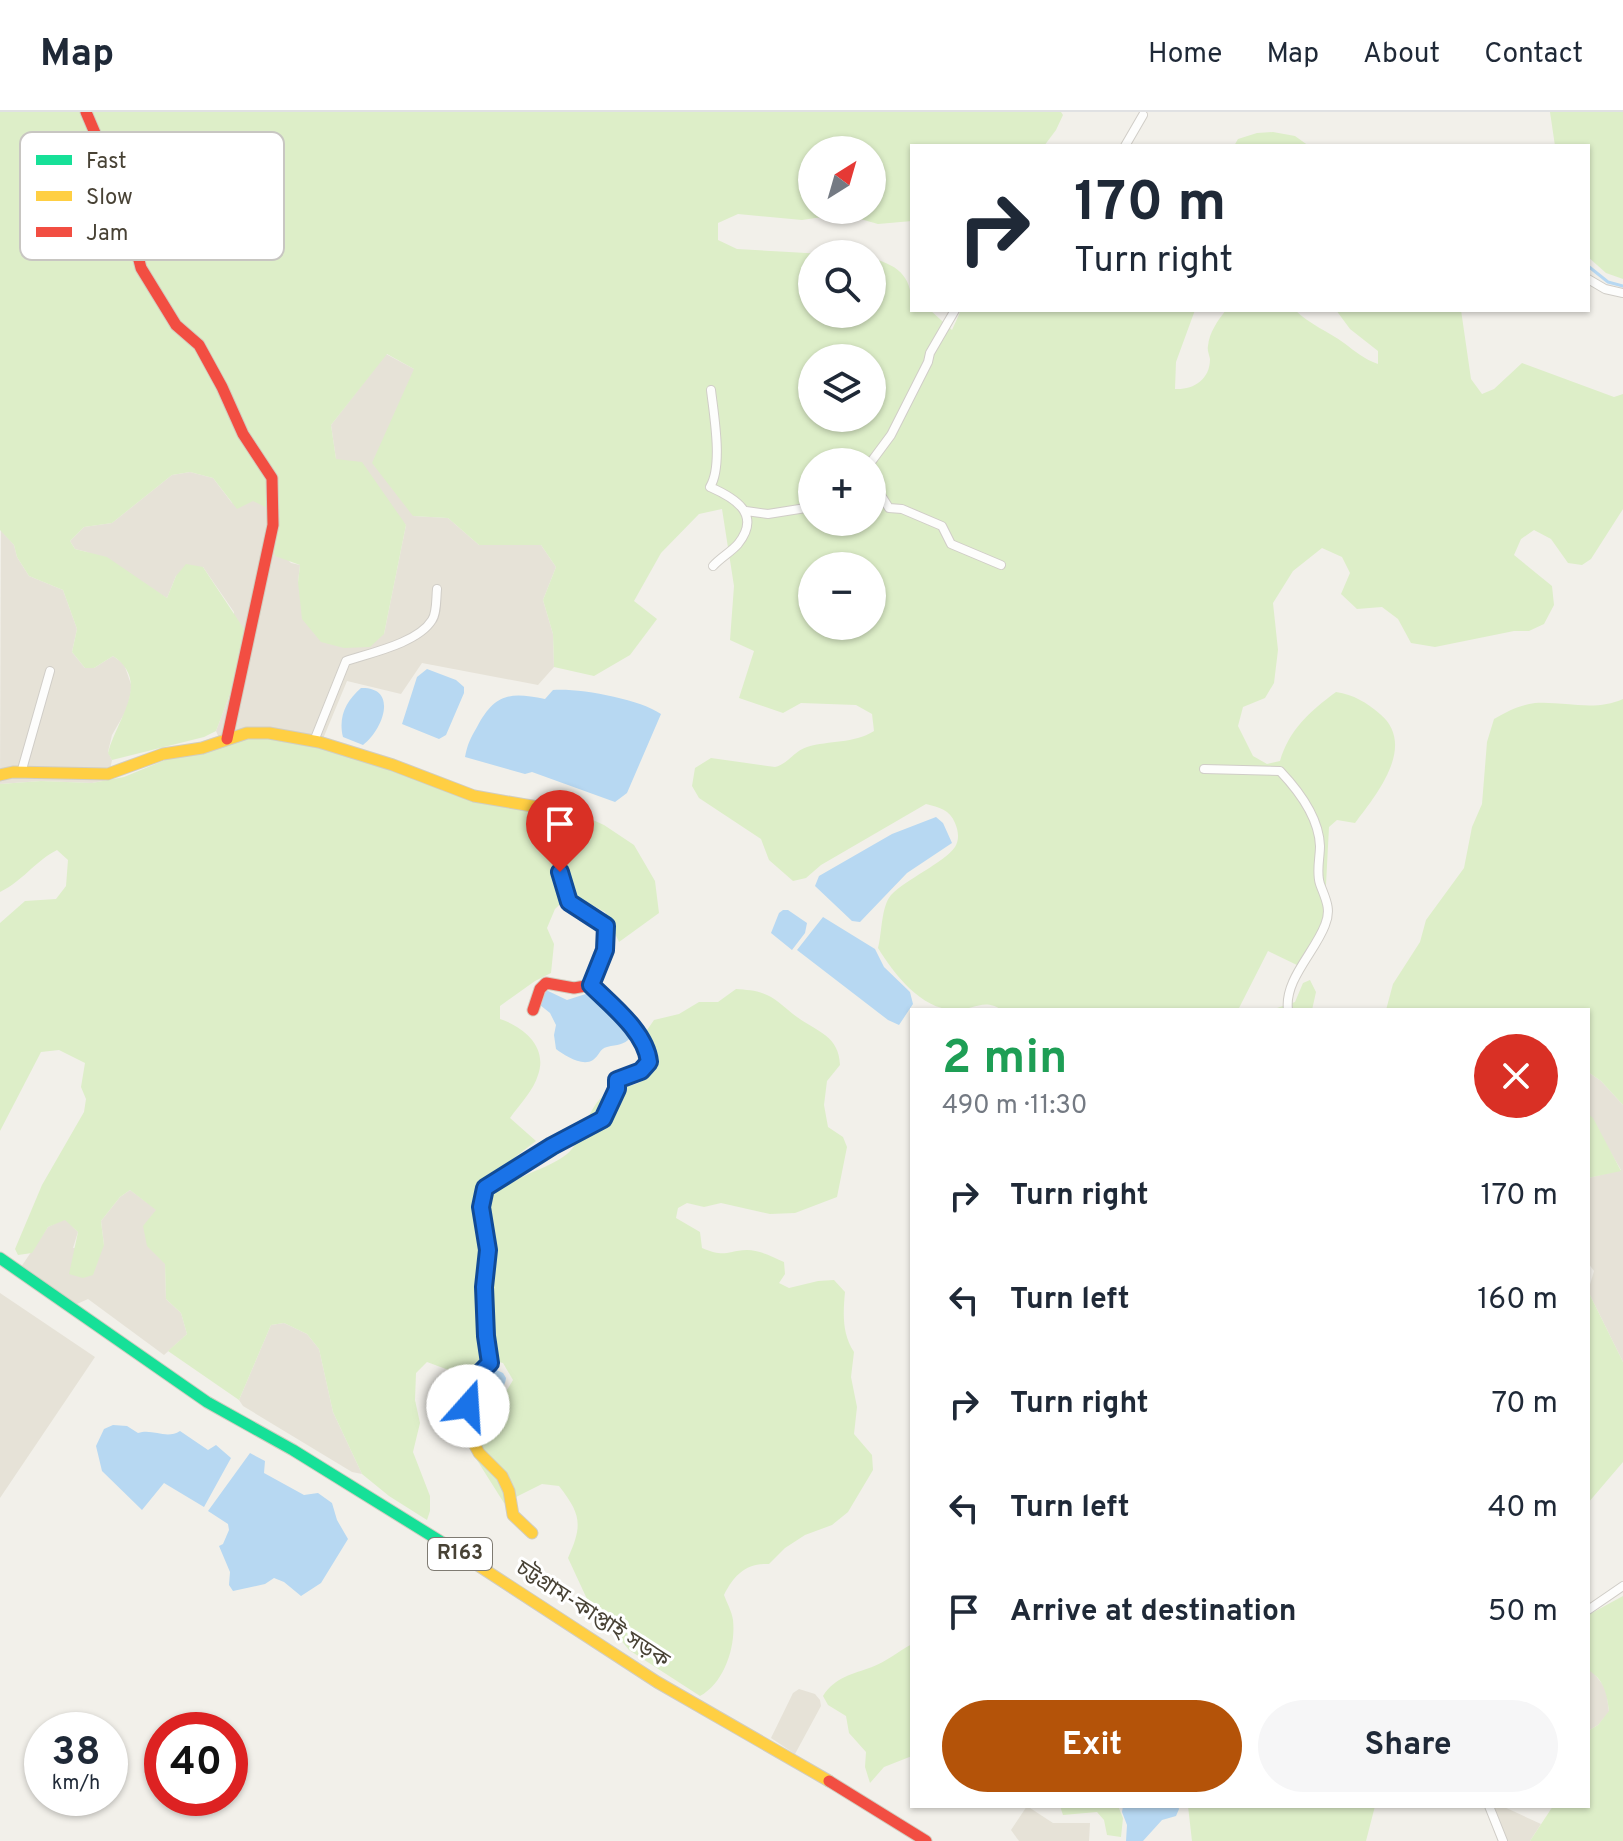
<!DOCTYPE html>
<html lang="en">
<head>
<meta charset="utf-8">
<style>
  body { margin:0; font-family:Overpass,"Noto Sans Bengali",sans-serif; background:#f6f6f7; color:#1f2937; height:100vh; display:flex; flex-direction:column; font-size:30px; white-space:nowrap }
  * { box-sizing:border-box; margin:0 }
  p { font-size:26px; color:#747a83 }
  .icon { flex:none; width:44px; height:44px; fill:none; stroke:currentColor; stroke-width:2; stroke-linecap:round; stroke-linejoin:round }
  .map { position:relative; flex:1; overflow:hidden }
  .side { position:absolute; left:910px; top:896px; width:680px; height:800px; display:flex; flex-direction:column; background:#fff; border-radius:0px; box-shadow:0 2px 6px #0004 }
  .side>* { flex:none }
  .hud { position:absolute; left:910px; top:32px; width:680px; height:168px; border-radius:0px; box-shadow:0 2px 6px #0004; background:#fff; color:#1f2937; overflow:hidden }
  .needle { width:52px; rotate:37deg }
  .buttons { position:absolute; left:798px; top:24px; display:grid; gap:16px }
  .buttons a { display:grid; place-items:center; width:88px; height:88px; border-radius:50%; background:#fff; box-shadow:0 2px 6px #0004; font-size:40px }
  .speed { position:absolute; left:24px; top:1600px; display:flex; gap:16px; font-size:40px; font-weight:700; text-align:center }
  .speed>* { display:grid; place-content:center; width:104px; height:104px; border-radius:50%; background:#fff; box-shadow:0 2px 6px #0004; line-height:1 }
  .speed small { font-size:20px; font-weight:400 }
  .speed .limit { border:12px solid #d22; background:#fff; color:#111 }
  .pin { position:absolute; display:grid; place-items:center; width:68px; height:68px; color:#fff; margin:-82px -34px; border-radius:50% 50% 50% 0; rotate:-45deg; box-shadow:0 0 8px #0007 }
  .pin .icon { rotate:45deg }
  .me { position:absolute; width:88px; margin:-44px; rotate:19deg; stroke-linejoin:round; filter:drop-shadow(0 0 6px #0008) }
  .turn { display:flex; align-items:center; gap:28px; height:168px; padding:0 32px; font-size:36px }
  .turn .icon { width:104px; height:104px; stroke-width:2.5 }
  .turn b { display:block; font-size:56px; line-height:68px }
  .round { display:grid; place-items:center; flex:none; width:84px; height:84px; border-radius:42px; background:#f6f6f7 }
  .summary { display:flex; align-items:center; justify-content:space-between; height:136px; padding:0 32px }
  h1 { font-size:48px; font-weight:700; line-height:60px; color:#1e9e55 }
  .action { display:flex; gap:16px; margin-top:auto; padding:16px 32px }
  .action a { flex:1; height:92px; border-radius:48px; background:#b45309; color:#fff; font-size:32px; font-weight:700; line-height:92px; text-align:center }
  .action a+a { background:#f6f6f7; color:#1f2937 }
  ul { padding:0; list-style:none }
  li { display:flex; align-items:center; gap:24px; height:104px; padding:0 32px }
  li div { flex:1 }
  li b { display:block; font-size:30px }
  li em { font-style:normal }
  header { display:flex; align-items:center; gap:48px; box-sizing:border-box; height:112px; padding:0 40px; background:#fff; border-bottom:2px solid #e0e1e3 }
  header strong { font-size:38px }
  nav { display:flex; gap:44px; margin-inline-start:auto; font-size:28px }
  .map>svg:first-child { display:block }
  .residential { fill:#e6e2d7 }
  .green { fill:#ddeec8; fill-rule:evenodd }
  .water { fill:#b7d8f2 }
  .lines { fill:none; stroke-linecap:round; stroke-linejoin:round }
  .stream { stroke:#b7d8f2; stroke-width:3 }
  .street-casing { stroke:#d0cdc7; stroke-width:10 }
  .fast-casing { stroke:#d1cdc0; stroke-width:13 }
  .slow-casing { stroke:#d1cdc0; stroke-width:13 }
  .jam-casing { stroke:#d1cdc0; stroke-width:13 }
  .street { stroke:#fdfdfc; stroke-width:8 }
  .fast { stroke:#16e098; stroke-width:11 }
  .slow { stroke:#ffcf43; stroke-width:11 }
  .jam { stroke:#f24e42; stroke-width:11 }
  .route-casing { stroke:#114b97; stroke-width:20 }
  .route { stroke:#1a73e8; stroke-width:14 }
  .labels { text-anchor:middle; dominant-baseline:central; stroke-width:6; stroke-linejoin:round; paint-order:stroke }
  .shield { fill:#fff; stroke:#7f7b72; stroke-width:2 }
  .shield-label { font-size:20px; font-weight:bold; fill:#484235 }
  .street-label { font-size:22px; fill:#484235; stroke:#fff }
  .key { fill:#fff; stroke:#c8c6c2; stroke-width:2 }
  .key-label { font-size:22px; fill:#484235 }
</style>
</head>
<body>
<header>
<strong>Map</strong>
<nav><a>Home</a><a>Map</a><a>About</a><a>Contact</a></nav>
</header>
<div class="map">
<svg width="1623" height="1729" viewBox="0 0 1623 1729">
  <rect width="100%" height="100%" fill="#f2f0ea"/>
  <path class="residential" d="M386,242L414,257L413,404L448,406L479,433H541L556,455L543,488L553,522L554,555L538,573L422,551L401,582L347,569L320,634L222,633L216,619L230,582L234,500L203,455L176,464L167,486L87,440L75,437L70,429L84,415L112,411L172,363L190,360L213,366L232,391L253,388L280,402L272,432L291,451L300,453L298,470L384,522L406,413L336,347L331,313Z
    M1,418L14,433L17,445L29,464L63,478L77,517L72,540L85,556H94L113,544L124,552L132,575L127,597L112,623L108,640L112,648L108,668L92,671L41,669L0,672Z
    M1588,960L1601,969L1623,993V1250L1588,1179L1594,1159L1588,1151V1066L1621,1058L1588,1002Z
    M130,1078L157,1098L165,1152L166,1187L181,1201L187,1222L164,1243L88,1187L77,1192L21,1155L48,1115L65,1107L78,1120L73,1136L104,1133L101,1109L120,1085Z
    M0,1181L95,1245L0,1386Z
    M284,1211L307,1222L319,1237L333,1300L362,1362L352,1360L243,1294L239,1288L271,1213Z
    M1588,1558L1593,1560L1606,1577L1609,1600L1598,1613L1588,1619Z
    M799,1577L815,1582L820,1588L821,1594L795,1642L771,1626L793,1581Z
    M1027,1694L1053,1711H1090L1089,1729H1019L1011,1718Z
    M1495,1694H1502L1541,1712L1530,1729H1498L1488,1704Z"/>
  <path class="green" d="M0,0H1061L1063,3L1056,18L1044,34H912V109L878,112L843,102L802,108L738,102L718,111V128L737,137L824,142H812V202H872V146C902,155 912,166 912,198H930L952,218L961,198H1195L1176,250L1175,277C1193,278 1210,268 1210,247C1209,242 1207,238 1208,234C1209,221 1218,208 1226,198H1295C1310,213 1328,219 1344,231C1356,240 1364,247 1378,252V239L1350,217L1336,198H1461L1471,267L1482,282L1494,277L1522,251L1614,285L1623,282V397L1591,447L1582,453L1568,451L1551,427L1534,418L1521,427L1514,443L1552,474L1554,493L1544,512L1529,519H1514L1435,535L1411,531L1398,507L1382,495L1357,497L1341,482L1350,461L1342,445L1322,436L1293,459L1273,491L1278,538L1274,571L1265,586L1243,595L1238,614L1253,644L1267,652L1280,649C1289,618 1310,599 1336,580C1354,583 1366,590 1380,602C1417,633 1377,682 1355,711L1337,708L1329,715L1324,811L1299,854L1268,839L1238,898H1002C983,885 973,899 954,898C921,897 894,862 878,836C882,821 881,795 891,783C905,768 945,750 955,735C960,727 958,718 955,711C950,698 939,695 926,692L821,753L806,766L793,769L769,748L761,727L699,686L692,674L695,656L711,646L775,655C788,652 794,639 807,635C830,628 853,632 874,619L872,602L856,593L801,591L783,601L739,586L754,539L730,528L734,474L722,397L699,402L661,441L634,489L657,507L630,543L594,564L554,555L553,522L543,488L556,455L541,433H479L448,406L413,404L372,351L414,257L387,242L331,313L336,347L362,350L406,413L384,522L370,535L344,536L321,530L302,507L298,470L300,453L275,444L272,432L280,402L253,389L237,397L213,366L190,360L172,363L112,411L84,415L70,429L75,437L107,445L167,486L176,464L186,452L203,455L244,517L230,582L216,619L204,625L112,648L108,641C116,608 152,570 113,544L94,556H85L72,540L77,517L63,478L29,464L17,445L14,433L0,418ZM812,38H872V98H812ZM812,246H872V306H812ZM812,350H872V410H812ZM812,454H872V514H812Z
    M1550,0H1623V167L1606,161L1588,145V34H1555Z
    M1273,20L1295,24L1309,34H1234L1238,27L1257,21Z
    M1623,587V993L1601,969L1588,960V898H1386L1393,872L1420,830L1426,808L1464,756L1472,715L1482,692L1487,630L1494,607C1508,599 1519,593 1535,591C1564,589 1595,600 1623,587Z
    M251,626C310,625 361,650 417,667C462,680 508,690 553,701L575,700L604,713L634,733L655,769L659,801L619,830L605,800L571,782L555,797L547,816L554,832L551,861L535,869L500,894V907C524,915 548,935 538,963C534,978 519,993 510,1006L536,1029L502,1055L522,1065C536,1058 555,1052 567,1042C582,1030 586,999 603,984C623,968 642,983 658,949L645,921L654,908L679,902L699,890H718L736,877C747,878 757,878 767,883C778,888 787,898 797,905C818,920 839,924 840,953L827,969L824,993L828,1015L843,1025L847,1035L837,1085L795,1101L770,1102L721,1091L704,1095L687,1091L678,1096L676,1106L700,1120L702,1136C726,1146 725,1139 747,1138C760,1138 773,1145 784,1150L785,1162L779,1171L789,1176L818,1169L834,1168L845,1180C843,1202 842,1222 854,1240L851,1265L857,1295L854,1322L872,1343L873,1358L848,1400L832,1413L805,1423L785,1436L769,1452C746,1451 734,1463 724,1483C727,1491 732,1500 733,1508C736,1535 724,1571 700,1584L629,1538L587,1487L568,1446C583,1413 581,1402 559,1374L542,1372L504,1391L475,1345L463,1310L502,1286L513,1268L503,1251C486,1246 476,1258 465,1268L454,1260L427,1250L416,1261L415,1288L420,1311L413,1340L430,1384V1399L427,1408L389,1384L362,1362L333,1300L319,1237L307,1222L284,1211L271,1213L239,1288L168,1239L187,1222L181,1201L166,1187L165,1152L147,1134L143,1114L156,1098L130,1078L120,1085L101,1109L104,1133L93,1163L83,1166L69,1162L78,1120L65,1108L48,1115L32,1141L18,1143L15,1137L42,1073L84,1000L86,987L81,975L85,951L59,938L41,940L0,1019V811L25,789L56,787L66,774L68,748L57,738C35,749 23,769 0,780V672L41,669L92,671L124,665L165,648Z
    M1310,868L1316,880L1312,898H1271L1295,890L1303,871Z
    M1588,1002L1593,1006L1621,1059L1588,1066Z
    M1588,1179L1623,1250V1350L1588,1391Z
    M1623,1484V1729H1530L1553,1694H1588V1619L1598,1613L1609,1599C1607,1582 1604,1567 1588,1558V1503Z
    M912,1532V1644L884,1655L870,1671L865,1655L866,1640L849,1621L846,1604L828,1593L823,1584C835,1565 853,1562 872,1555C886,1550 899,1539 912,1532Z
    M1060,1694H1118L1123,1706L1121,1725L1107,1723L1104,1708L1097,1700L1063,1703Z
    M1188,1694H1375L1366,1729H1192Z"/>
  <path class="water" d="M427,557L456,568L464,575V581L446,623L439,627L402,612L417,565Z
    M361,576C399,575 383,618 363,633L343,625C338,605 346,589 361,576Z
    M553,578C580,576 639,587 661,602L627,681L615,690L532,660L525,662L465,645C467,633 471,625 477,615C495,581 510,580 545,587Z
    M936,705L943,711L952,731L907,761L860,810L852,809L815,774L819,764L892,722Z
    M783,798H788L807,811L805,821L792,838L771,821L779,801Z
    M823,805L875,837L884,855L910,880L913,892L899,913L888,908L797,838Z
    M546,878L567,888L592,880L629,919L631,925C623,934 618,932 607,935C600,936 599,944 593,948C582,955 564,943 556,937L554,923L556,913L550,901L540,893Z
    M492,1256L503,1261L506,1266C505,1278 492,1291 480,1289L470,1278Z
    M113,1313L127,1314L138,1321C153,1316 166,1328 180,1319L208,1338L216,1333L231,1346L204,1395L164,1371L142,1398L102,1359L96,1334L104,1317Z
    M250,1341L265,1349L264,1361L304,1383L318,1381L332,1391L337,1408L348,1427L321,1471L301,1484L284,1470L274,1466L265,1472L233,1479L229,1473L230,1460L219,1434L223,1432L229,1418L228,1412L208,1399Z
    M1123,1694H1178L1179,1697L1176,1704L1162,1708L1143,1729H1126L1127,1713L1122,1700Z"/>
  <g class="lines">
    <path class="stream" d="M1588,154L1608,170L1623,174"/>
    <defs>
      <path id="street" d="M1125,34L1143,3
        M1588,167L1605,177L1623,181
        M711,278C714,304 723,354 710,375C735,386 762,402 738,432C731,440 720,446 713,454
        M871,350L891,323L928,250L930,241L955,198
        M872,385H882L889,396L902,397L942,414L951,432L1001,453
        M746,399L768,402L812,395
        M314,629L346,549C370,541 418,531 432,508C437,501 436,486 437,477
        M1204,657L1280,659C1299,679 1319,706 1320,734C1320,746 1316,760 1320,772C1325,786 1332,797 1325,813C1315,840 1284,868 1288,898
        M21,661L50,559
        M1588,1498L1623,1474
        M1489,1694L1503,1729"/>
      <path id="fast" d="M0,1146L207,1290L293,1338L456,1439"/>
      <path id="slow" d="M0,663L13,660L108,662L163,642L202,636L247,621H269L319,630L393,653L474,684L549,697
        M483,1103L488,1138L484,1195L490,1251L467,1274L468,1306L473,1330L479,1341L502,1364L509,1379L513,1403L532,1421
        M456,1439L657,1570L829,1669"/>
      <path id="jam" d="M86,0L124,89L141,156L176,213L199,233L222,275L243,322L272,366L273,413L227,627
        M549,697L563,699L560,760L569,790L606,814L605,838L591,873
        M483,1103L485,1076L552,1034L603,1007L617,977V968L641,959L649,950C641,917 615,896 591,873L574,876L546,871L540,877L533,898
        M829,1669L926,1729"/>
    </defs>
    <use href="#street" class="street-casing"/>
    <use href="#fast" class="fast-casing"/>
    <use href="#slow" class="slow-casing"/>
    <use href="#jam" class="jam-casing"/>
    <use href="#street" class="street"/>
    <use href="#fast" class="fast"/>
    <use href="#slow" class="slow"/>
    <use href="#jam" class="jam"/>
  </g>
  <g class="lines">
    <defs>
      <path id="route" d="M468,1294L467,1274L490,1251L486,1224L484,1175L488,1138L481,1095L485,1076L552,1034L603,1007L617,977V968L641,959L649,950C646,920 611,893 591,873L605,838L606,814L569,790L560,760"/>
    </defs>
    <use href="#route" class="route-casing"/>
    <use href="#route" class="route"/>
  </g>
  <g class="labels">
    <rect class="shield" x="428" y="1426" width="64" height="32" rx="6"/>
    <g class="shield-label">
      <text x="460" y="1442">R163</text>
    </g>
    <g class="street-label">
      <text transform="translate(592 1503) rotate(33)">চট্টগ্রাম-কাপ্তাই সড়ক</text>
    </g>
  </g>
  <rect x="20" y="20" width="264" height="128" rx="12" class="key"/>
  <rect x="36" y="43" width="36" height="10" fill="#16e098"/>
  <rect x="36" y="79" width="36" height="10" fill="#ffcf43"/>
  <rect x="36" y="115" width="36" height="10" fill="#f24e42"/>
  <g class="key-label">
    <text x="86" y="56">Fast</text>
    <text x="86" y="92">Slow</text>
    <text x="86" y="128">Jam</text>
  </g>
</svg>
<div class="buttons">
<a><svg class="needle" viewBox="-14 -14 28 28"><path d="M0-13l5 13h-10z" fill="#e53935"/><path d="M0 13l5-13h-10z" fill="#747a83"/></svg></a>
<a><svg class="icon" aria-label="search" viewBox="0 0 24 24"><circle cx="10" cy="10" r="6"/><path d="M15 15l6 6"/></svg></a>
<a><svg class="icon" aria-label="layers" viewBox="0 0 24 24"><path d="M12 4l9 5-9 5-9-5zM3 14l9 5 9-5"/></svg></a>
<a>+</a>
<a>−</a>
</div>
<div class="speed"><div>38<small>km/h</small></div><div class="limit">40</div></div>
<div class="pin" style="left:560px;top:760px;background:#d93025"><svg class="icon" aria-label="arrive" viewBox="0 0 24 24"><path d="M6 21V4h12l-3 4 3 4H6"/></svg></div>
<svg class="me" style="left:468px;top:1294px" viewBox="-20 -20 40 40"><circle r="19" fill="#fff"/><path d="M0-13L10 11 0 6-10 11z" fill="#1a73e8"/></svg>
<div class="hud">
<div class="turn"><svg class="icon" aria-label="right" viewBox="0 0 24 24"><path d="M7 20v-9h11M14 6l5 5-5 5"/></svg><div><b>170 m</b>Turn right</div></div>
</div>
<section class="side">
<div class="summary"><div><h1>2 min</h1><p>490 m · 11:30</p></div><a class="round" style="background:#d93025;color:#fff"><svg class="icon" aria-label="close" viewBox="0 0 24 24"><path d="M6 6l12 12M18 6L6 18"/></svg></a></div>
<ul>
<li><svg class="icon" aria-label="right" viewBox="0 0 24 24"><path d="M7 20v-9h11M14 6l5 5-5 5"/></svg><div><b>Turn right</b></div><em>170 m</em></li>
<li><svg class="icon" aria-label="left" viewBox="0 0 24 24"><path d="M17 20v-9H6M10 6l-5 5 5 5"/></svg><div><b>Turn left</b></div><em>160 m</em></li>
<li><svg class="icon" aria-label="right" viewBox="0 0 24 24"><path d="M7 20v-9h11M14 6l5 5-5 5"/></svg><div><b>Turn right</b></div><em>70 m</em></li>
<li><svg class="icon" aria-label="left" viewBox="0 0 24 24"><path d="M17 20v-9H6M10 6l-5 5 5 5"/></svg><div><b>Turn left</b></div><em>40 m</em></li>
<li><svg class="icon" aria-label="arrive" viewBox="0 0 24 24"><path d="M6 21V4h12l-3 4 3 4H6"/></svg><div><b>Arrive at destination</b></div><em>50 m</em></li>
</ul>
<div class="action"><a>Exit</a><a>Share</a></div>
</section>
</div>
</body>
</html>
